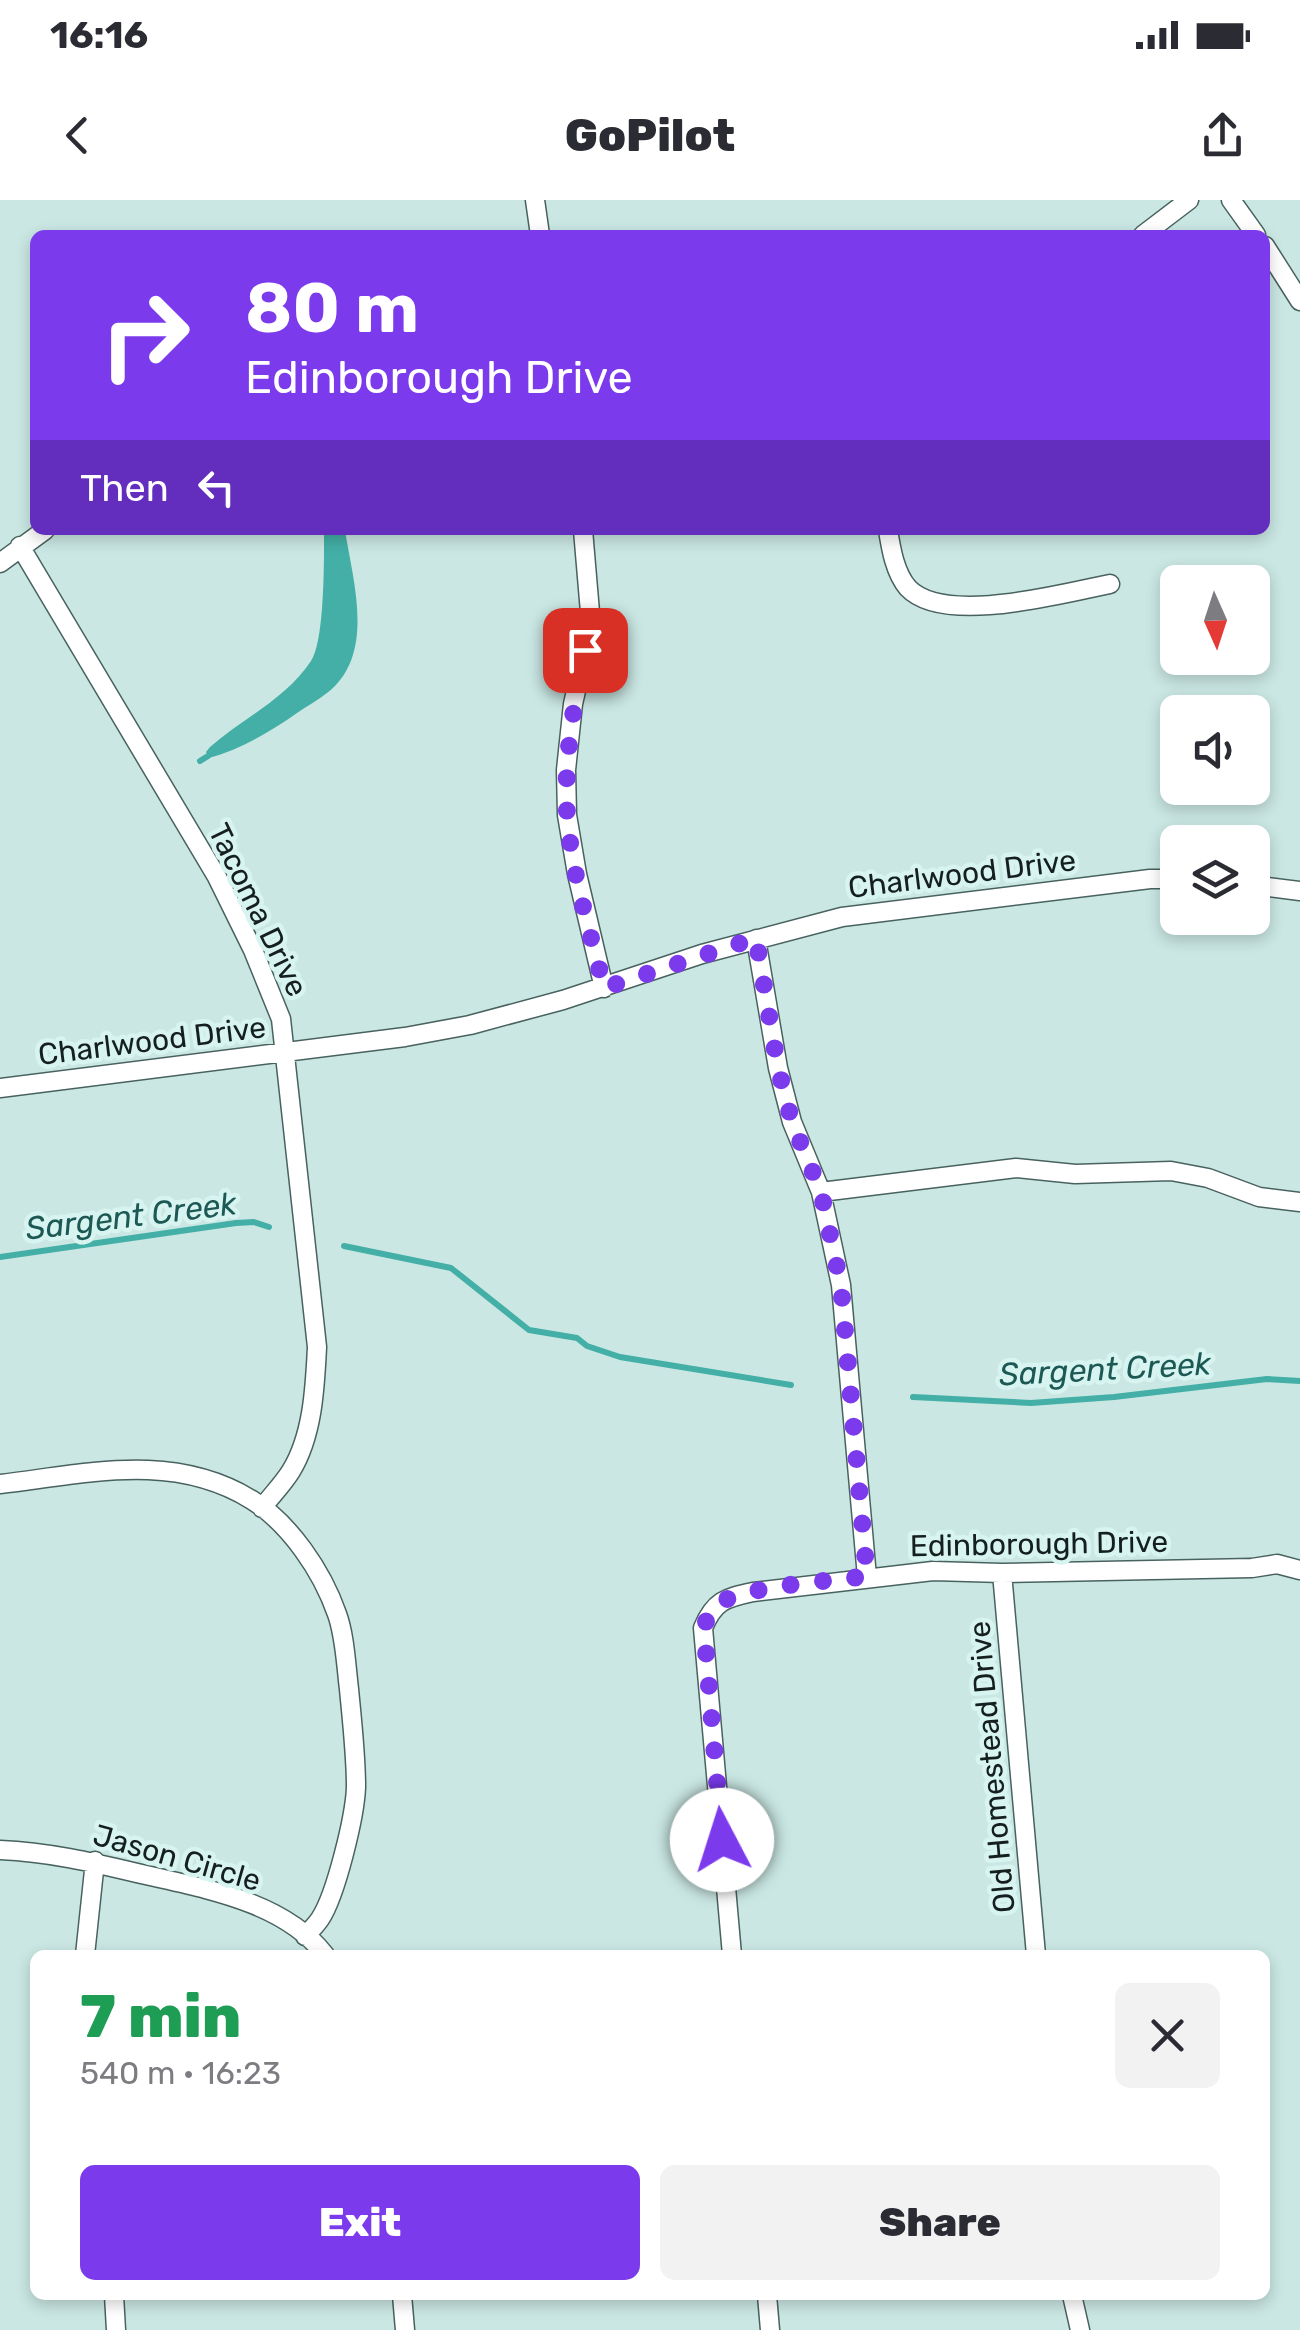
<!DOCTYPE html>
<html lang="en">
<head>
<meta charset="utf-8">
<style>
  body { margin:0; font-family:Rubik,sans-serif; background:#f2f2f3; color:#2b2b33; height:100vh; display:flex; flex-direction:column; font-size:38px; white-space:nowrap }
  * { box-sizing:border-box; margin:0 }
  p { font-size:32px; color:#7c7c81 }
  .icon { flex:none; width:55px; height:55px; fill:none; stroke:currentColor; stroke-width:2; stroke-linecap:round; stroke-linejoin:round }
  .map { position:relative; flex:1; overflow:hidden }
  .drawer { position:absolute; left:30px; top:1750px; width:1240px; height:350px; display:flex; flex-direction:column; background:#fff; border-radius:15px; box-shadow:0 5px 15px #0003 }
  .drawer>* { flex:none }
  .top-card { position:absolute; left:30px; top:30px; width:1240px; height:305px; border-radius:15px; box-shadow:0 5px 15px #0003; background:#7c3aed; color:#fff; overflow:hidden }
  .needle { width:65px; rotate:177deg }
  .fabs { position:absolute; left:1160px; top:365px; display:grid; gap:20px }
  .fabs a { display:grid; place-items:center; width:110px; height:110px; border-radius:15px; background:#fff; box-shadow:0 5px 15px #0003; font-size:50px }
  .pin { position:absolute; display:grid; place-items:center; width:85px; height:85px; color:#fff; margin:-42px; border-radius:20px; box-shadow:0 5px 15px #0006 }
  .me { position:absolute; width:110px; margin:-55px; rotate:355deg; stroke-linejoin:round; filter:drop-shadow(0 0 8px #0008) }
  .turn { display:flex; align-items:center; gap:35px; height:210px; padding:0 50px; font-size:45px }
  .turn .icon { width:130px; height:130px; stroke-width:2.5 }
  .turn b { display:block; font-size:70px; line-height:85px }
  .then { display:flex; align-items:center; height:95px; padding:0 50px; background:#0003; gap:20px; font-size:38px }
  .round { display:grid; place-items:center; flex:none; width:105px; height:105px; border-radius:15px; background:#f2f2f3 }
  .head { display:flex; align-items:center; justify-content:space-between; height:170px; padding:0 50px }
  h1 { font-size:60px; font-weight:800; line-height:75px; color:#1e9e55 }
  .action { display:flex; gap:20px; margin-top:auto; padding:20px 50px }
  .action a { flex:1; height:115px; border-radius:15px; background:#7c3aed; color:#fff; font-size:40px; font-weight:800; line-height:115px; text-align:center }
  .action a+a { background:#f2f2f3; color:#2b2b33 }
  .status { display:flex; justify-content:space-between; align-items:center; height:70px; padding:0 50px; background:#fff; direction:ltr }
  .status svg { height:28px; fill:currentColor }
  header { display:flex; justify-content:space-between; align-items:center; height:130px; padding:0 50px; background:#fff; font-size:45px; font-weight:800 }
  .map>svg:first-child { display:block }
  .water { fill:#43afa6 }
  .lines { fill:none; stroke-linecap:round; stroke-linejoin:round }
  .stream { stroke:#43afa6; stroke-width:6 }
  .minor-casing { stroke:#48625f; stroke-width:21 }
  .minor { stroke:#fff; stroke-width:18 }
  .route { stroke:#7c3aed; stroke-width:18; stroke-dasharray:0 32.4 }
  .labels { text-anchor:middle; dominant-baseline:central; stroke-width:9; stroke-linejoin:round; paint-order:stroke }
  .street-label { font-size:30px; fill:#141f1e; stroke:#d7f4f1 }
  .water-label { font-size:32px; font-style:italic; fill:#1c5854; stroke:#d7f4f1 }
</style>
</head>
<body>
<div class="status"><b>16:16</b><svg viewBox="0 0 49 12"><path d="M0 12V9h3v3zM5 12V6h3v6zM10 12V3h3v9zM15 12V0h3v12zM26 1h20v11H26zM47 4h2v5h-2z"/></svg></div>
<header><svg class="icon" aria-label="back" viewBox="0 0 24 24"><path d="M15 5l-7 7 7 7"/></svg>GoPilot<svg class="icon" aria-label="share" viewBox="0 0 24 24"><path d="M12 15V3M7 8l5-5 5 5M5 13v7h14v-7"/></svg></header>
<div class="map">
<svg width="1300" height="2130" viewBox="0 0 1300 2130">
  <rect width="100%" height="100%" fill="#cae7e3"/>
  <path class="water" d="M324,330H345C352,377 374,446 335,486C324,497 310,504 297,513C270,532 241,549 209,558L206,552L210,547C243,518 286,499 311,461C325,440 324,357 324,330Z"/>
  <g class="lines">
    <path class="stream" d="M200,561L208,556
      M344,1046L451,1068L529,1130L577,1138L587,1146L620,1157L791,1185
      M0,1057L236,1023L254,1022L269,1027
      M913,1197L1031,1203L1114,1197L1267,1179L1300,1181"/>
    <defs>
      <path id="minor" d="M535,0L540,35
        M1231,0L1256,35
        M1143,35L1189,0
        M1265,46L1300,101
        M583,330L591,424L573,504L566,570L567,615L577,674L604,788
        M888,330C891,349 895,373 908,388C944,426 1064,393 1110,384
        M20,346L217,677L253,750L281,819L317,1147C315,1187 313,1235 291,1271C283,1284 271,1296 262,1308
        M0,363L45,330
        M1252,685L1300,691
        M756,739L778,868L792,922L821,992L841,1085L867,1377
        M0,888L405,837L470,825L563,800L702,754L842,717L1150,679H1178
        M821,992L1016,968L1075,974L1171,971L1208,978L1259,997L1300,1002
        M0,1284C86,1274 173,1251 252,1300C290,1324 322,1371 337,1414C345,1436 346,1465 349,1489C352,1521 356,1555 356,1587C355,1616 336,1695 320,1719C316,1725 310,1731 305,1736
        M1002,1373L1036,1755
        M0,1650C48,1652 91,1662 137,1673C200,1688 283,1700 325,1755
        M85,1755L95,1661
        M732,1755L703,1428C714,1401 725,1398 753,1392L933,1371L1002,1373L1252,1368L1277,1364L1300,1370
        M114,2095L116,2130
        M402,2095L405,2130
        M767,2095L770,2130
        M1072,2095L1080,2130"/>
    </defs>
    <use href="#minor" class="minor-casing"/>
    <use href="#minor" class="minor"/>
  </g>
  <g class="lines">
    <path class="route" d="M585,450C574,504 564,558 567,613C571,672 590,731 604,788L756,738L778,868L792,922L821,992L841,1086L867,1376C834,1381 735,1386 714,1407C709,1412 706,1421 704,1428L722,1640"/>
  </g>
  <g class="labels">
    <g class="street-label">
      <text transform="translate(962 674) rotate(-7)">Charlwood Drive</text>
      <text transform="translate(258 710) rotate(64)">Tacoma Drive</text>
      <text transform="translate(152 841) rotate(-7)">Charlwood Drive</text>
      <text transform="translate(1039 1344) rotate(-1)">Edinborough Drive</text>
      <text transform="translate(992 1567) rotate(-95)">Old Homestead Drive</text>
      <text transform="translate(177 1658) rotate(16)">Jason Circle</text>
    </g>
    <g class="water-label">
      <text transform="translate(131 1016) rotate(-7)">Sargent Creek</text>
      <text transform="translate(1105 1169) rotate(-3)">Sargent Creek</text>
    </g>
  </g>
</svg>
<div class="fabs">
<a><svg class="needle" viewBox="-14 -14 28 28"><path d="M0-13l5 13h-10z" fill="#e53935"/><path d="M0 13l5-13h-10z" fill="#7c7c81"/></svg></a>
<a><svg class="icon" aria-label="sound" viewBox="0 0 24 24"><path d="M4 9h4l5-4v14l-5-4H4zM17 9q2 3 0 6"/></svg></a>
<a><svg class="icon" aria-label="layers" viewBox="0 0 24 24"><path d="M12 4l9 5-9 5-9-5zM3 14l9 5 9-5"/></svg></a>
</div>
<div class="pin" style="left:585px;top:450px;background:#d93025"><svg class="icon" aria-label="arrive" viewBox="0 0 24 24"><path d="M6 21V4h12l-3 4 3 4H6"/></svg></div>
<svg class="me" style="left:722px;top:1640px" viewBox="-20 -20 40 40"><circle r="19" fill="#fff"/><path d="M0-13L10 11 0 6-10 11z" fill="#7c3aed"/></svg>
<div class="top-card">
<div class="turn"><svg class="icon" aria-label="right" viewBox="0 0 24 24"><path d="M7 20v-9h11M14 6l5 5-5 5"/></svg><div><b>80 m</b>Edinborough Drive</div></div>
<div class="then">Then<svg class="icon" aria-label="left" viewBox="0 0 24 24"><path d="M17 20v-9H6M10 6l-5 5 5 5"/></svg></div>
</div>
<section class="drawer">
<div class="head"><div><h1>7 min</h1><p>540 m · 16:23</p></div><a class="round"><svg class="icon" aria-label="close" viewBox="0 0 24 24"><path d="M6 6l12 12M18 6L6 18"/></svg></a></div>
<div class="action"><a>Exit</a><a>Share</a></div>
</section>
</div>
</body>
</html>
